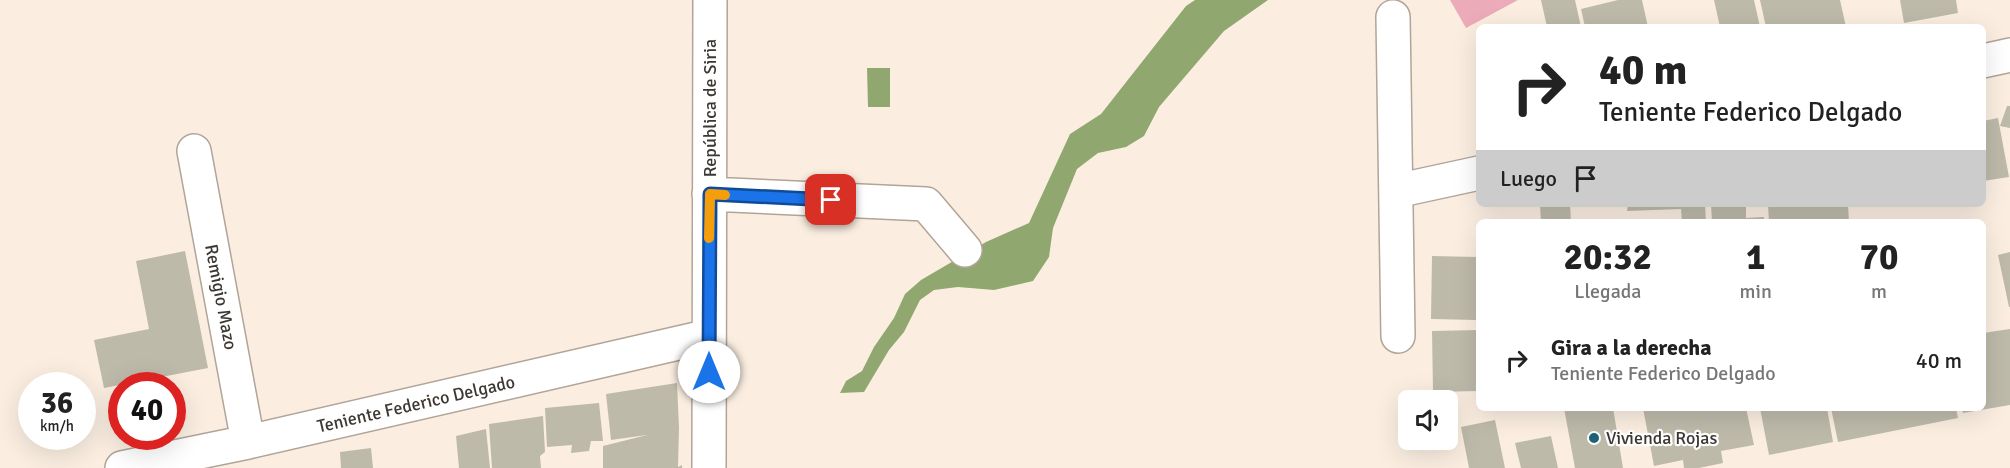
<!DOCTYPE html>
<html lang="es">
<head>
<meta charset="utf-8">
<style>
  body { margin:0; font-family:Signika,sans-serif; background:#f2f2f2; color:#222; height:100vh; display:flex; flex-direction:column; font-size:22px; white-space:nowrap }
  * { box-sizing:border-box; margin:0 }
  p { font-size:20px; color:#767676 }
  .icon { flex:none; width:33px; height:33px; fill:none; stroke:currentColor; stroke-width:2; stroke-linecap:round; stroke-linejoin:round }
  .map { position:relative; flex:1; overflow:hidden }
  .sheet { position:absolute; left:1476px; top:219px; width:510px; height:192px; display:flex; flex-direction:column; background:#fff; border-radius:9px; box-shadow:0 6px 24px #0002 }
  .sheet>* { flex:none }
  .hud { position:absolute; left:1476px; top:24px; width:510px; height:183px; border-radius:9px; box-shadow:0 6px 24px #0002; background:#fff; color:#222; overflow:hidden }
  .tools { position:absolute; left:1398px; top:390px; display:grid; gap:12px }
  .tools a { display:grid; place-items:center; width:60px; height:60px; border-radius:9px; background:#fff; box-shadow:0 6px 24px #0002; font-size:30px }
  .speed { position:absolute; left:18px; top:372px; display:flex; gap:12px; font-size:30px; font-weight:700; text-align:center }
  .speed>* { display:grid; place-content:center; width:78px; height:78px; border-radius:50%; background:#fff; box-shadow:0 6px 24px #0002; line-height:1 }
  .speed small { font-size:15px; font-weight:400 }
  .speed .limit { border:9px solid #d22; background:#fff; color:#111 }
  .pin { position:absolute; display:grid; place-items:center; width:51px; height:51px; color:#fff; margin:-26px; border-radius:12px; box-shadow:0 3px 9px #0006 }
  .me { position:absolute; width:66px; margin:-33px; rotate:0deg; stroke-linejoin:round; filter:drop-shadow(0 0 4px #0008) }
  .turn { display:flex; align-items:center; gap:21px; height:126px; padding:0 24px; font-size:27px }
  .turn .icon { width:78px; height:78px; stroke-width:2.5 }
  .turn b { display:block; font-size:42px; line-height:51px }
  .then { display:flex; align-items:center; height:57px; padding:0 24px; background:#0003; gap:12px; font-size:22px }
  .eta { display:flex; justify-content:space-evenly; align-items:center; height:102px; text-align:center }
  .eta b { font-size:36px; font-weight:700; line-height:42px }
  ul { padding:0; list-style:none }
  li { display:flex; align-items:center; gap:18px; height:78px; padding:0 24px }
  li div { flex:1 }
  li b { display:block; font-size:22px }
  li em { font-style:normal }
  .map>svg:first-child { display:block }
  .green { fill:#ebabb9 }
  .water { fill:#90a870 }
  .building { fill:#bdbaaa }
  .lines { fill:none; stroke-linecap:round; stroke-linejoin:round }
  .minor-casing { stroke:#b1a498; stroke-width:36 }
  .minor { stroke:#fff; stroke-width:33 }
  .route-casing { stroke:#114b97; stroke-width:15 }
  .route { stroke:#1a73e8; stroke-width:10 }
  .slow { stroke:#f59e0b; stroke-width:10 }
  .poi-dot { fill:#1e6275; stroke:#fefefe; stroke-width:2 }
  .labels { text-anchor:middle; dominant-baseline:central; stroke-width:4.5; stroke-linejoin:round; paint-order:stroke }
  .street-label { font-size:18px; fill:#3c3732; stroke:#fefefe }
  .poi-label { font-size:18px; fill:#3c3732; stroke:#fefefe; text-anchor:start }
</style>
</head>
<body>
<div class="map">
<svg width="2010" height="468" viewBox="0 0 2010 468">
  <rect width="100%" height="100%" fill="#fbeee1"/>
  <path class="green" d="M1450,0H1518L1466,28Z"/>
  <path class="water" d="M1195,0H1268L1224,31L1159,107L1144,136L1126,147L1098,153L1077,169L1053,228L1049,257L1033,281L994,290L958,287L934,290L920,300L904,332L889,350L864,392L840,393L846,381L862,371L874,347L894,318L905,294L921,280L986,242L1029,223L1070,134L1101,114L1186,6Z
    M867,68H890V107H868Z"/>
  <path class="building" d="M1541,0H1575L1581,27H1547Z
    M1618,0H1642L1648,27H1585L1581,9Z
    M1714,0H1754L1760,27H1720Z
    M1760,0H1840L1846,27H1766Z
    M1900,0H1956L1958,13L1904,23Z
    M2007,106H2010V128L2000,126Z
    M1998,118L2009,177L1983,181V121Z
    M1540,204H1570L1571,222H1541Z
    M1628,204H1705L1706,222H1682L1681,209L1627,211Z
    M1711,204H1746V218L1764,217V222H1712Z
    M1768,204H1848L1849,222H1769Z
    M185,251L208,368L104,388L94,340L149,329L136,261Z
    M2010,252V307H2009L1998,255Z
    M1432,256L1477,257L1476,320L1431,319Z
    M2010,329V405L1963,413L1962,408H1983V333Z
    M1478,330L1479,391L1433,392L1432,331Z
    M677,383L679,428L678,467L682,465V468H603V446L647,435L611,440L606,394Z
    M599,403L603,441H591L589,451L571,453L572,445L547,447L545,408Z
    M1564,408H1613L1623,468H1575Z
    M1643,408H1746L1754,445L1721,451L1723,463L1699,468H1684L1683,460L1654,466Z
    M1760,408H1827L1833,442L1769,455Z
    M1831,408H1956L1958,418L1838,442Z
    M543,416L545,452L540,456L541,468H492L489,424Z
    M1495,420L1505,468H1469L1461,427Z
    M486,429L490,468H459L456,436Z
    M1551,436L1558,468H1521L1515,443Z
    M371,448L373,468H341L340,452Z"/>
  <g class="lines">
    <defs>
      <path id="minor" d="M1393,17L1398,336
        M1983,61L2010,55
        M194,151L248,442
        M1396,191L1479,173
        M709,194L926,204L965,250
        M122,468L248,442L709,336
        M709,468L710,0"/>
    </defs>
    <use href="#minor" class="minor-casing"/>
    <use href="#minor" class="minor"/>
  </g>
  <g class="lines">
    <defs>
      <path id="route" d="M709,372L710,194L831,200"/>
    </defs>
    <use href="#route" class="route-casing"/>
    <use href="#route" class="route"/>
    <path class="slow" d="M709,238L710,194L725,195"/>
  </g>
  <circle class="poi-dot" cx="1594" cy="438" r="6"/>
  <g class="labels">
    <g class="street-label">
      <text transform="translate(710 108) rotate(-90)">República de Siria</text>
      <text transform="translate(221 297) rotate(79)">Remigio Mazo</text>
      <text transform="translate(416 404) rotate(-13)">Teniente Federico Delgado</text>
    </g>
    <g class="poi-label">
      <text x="1606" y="438">Vivienda Rojas</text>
    </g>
  </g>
</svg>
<div class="tools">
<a><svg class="icon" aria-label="sound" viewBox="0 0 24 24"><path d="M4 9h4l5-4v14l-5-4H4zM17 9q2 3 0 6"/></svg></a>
</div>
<div class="speed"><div>36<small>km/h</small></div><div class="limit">40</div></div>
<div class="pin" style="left:831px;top:200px;background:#d93025"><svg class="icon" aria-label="arrive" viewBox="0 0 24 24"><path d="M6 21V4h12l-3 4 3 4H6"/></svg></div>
<svg class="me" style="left:709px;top:372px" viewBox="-20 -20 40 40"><circle r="19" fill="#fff"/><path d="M0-13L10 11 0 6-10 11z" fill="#1a73e8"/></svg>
<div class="hud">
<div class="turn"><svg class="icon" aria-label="right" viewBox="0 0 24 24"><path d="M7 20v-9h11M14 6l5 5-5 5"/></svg><div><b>40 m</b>Teniente Federico Delgado</div></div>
<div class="then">Luego<svg class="icon" aria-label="arrive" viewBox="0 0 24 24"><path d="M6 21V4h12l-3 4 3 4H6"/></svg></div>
</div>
<section class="sheet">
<div class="eta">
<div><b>20:32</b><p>Llegada</p></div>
<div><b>1</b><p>min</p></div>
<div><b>70</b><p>m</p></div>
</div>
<ul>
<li><svg class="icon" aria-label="right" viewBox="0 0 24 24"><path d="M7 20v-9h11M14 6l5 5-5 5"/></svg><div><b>Gira a la derecha</b><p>Teniente Federico Delgado</p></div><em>40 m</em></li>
</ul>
</section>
</div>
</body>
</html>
